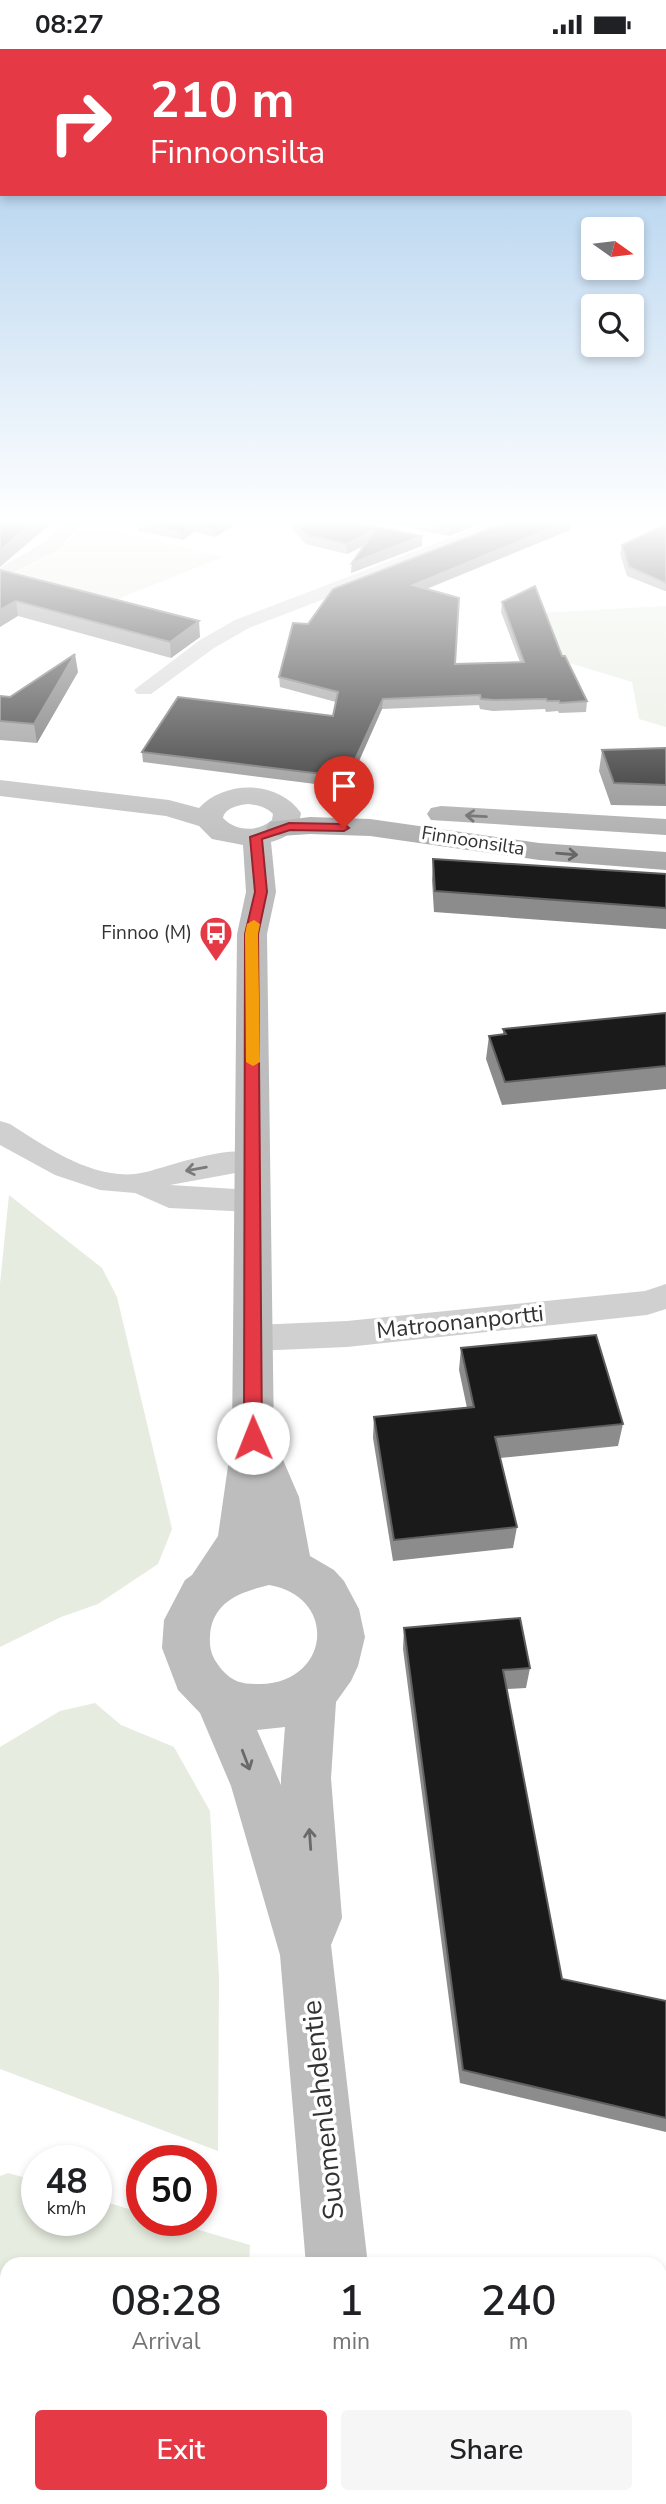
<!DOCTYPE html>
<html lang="en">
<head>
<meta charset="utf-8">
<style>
  body { margin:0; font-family:"Nunito Sans",sans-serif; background:#f6f6f6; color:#202124; height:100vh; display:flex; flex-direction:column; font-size:26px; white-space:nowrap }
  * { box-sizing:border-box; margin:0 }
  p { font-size:23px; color:#757577 }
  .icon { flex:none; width:38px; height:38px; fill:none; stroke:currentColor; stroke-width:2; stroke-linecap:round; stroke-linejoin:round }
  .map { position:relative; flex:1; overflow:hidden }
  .sheet { position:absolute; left:0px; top:2208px; width:667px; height:247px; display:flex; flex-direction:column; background:#fff; border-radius:21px 21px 0 0; box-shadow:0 4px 10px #0003 }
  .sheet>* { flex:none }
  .top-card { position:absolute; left:0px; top:0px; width:667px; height:147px; box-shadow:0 4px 10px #0003; background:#e63946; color:#fff; overflow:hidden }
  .needle { width:46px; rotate:104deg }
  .tools { position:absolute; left:581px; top:168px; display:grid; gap:14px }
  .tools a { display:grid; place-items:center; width:63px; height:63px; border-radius:7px; background:#fff; box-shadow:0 4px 10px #0003; font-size:35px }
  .speed { position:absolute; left:21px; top:2096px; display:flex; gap:14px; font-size:35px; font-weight:700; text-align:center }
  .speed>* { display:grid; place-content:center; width:91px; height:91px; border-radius:50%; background:#fff; box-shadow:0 4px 10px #0003; line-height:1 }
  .speed small { font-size:18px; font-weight:400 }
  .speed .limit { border:10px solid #d22; background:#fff; color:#111 }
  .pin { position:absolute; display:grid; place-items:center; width:60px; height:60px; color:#fff; margin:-72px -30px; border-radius:50% 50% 50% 0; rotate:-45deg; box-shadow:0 0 7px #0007 }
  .pin .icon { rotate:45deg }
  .me { position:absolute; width:77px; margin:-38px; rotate:359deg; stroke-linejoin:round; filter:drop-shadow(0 0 5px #0008) }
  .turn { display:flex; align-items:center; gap:24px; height:147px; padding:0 35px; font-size:32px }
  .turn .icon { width:91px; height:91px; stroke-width:2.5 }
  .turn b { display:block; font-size:49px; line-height:60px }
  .eta { display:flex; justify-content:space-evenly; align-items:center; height:119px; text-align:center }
  .eta b { font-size:42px; font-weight:600; line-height:49px }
  .action { display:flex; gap:14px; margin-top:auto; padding:14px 35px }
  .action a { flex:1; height:80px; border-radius:7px; background:#e63946; color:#fff; font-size:28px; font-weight:600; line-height:80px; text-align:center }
  .action a+a { background:#f6f6f6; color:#202124 }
  .status { display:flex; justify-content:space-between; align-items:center; height:49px; padding:0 35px; background:#fff; direction:ltr }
  .status svg { height:19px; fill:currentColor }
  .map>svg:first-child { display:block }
  .green { fill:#e6ecdf }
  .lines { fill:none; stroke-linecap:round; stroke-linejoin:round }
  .minor { fill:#d0d0d0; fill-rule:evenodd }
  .secondary { fill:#bdbdbd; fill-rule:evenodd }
  .primary { fill:#ababab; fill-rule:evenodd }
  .wall { fill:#8c8c8c }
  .shaded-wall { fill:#5f5f5f }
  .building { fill:#1a1a1a; stroke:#5f5f5f; stroke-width:2 }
  .oneway { stroke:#636363 }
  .oneway2 { stroke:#7a7a7a }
  .oneway3 { stroke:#6a6a6a }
  .route { fill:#e63946; stroke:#96252e; stroke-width:2 }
  .slow { fill:#f59e0b }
  .labels { text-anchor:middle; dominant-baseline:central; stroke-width:7; stroke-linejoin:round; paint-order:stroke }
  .far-street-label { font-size:19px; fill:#333; stroke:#fff }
  .far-poi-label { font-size:19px; fill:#333; stroke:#fff; text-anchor:end }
  .street-label { font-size:23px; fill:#333; stroke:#fff }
  .near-street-label { font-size:28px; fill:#333; stroke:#fff }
</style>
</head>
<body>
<div class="status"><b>08:27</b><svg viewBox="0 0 49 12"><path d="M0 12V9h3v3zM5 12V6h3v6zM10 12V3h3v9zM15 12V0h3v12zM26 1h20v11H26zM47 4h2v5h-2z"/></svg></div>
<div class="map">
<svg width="666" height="2455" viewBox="0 0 666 2455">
  <rect width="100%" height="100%" fill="#fff"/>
  <path class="green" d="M87,471H132L116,482L223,508L113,552L12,526C38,511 70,498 87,471Z
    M666,557V678L639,670L632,633L563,612L542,564Z
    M9,1146L102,1219L117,1248L172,1480L158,1515L98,1555L61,1568L0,1598V1235Z
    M95,1654L121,1676L174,1698L210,1762L219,1928L218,2102L0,2020V1698L60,1662Z
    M8,2124L37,2132V2172H96V2150L142,2164V2172H168L250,2196L249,2215L7,2216V2448H237V2455H0V2127Z"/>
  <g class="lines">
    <path class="minor" d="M68,471H85L59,500L0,531V519L46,492Z
      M497,471H521L519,475L249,579L214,599L151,645H137L134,641L200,591L235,571Z
      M0,1072L10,1075C47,1099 99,1135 146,1123C180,1114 229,1095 263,1105L268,1112L263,1119L170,1136L252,1141L263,1144L267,1152L263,1160L252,1163L169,1159L135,1144L100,1141L55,1126L0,1096Z
      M666,1235V1260L647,1266L347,1298L252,1302L240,1298L236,1289L240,1280L252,1276L347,1272L645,1242Z"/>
    <path class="secondary" d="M0,731L169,751L199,759C225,731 278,731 301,764C299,781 286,789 271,793L276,843L267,885L274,1390L299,1448L310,1507L334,1521L344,1532L359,1560L365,1588L358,1617L351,1632L336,1653L331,1729L342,1869L331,1896L368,2216H306L280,1906L231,1737L200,1664L178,1641L162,1599L164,1571L185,1531L192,1526L218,1487L232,1389L237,885L246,843L243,796L212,790L199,777L166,767L0,747ZM248,755C258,756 266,758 273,765L272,771C258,783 236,783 223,769C225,759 238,756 248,755ZM269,1536C339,1548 330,1634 260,1635C243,1635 234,1634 222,1621C213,1610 209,1602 210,1587C212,1553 240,1543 269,1536ZM285,1678L281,1729V1736L257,1681Z
      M319,2448H387V2455H319Z"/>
    <path class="primary" d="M441,757L666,770V786L431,771L427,765L431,759Z
      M310,768L370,770L539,794L666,803V821L539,811L370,787L310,785L280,787L270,785L266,779L270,773Z"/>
  </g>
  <path class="wall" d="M241,471L216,488L194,483L183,491L138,482L137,473Z
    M284,471H342L422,497L351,524L352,514L365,496L347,505L306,495Z
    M373,471H489L449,487Z
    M666,475V542H665L627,527L620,505L622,496Z
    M570,481L427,540L455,615L520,613L501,563L502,553L562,607L587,652L586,663L559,664L558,662L546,663L545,660L493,662L480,660L479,656L382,660L347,739L143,713L142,703L333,667L336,653L280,638L279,628L308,575Z
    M0,521L200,588L171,609L18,567Z
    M78,623L37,694L0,691V647L10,648Z
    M666,699V757L611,756L599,722L602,701Z
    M433,810L666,825V880L434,863L432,831Z
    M666,964V1040L502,1056L486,1010L489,987L503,986V980Z
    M461,1299L623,1375L618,1397L500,1409L517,1478L513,1499L393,1512L373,1389L374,1368L467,1359L459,1321Z
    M404,1579L530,1619L526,1639L507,1640L562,1930L666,1952V2083L460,2034L403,1600Z"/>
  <path class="shaded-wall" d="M36,471H47L48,477L0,518V501Z
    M228,471H241L216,488L215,480Z
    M466,471H489L449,487V478Z
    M571,471L570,481L413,545V536Z
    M193,475L194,483L183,491L182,483Z
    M375,481V491L347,505V495Z
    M422,487V497L351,524L352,514Z
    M16,552L18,567L0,578V561Z
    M199,572L200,588L171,609L170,593Z
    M75,605L78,623L37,694L34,675Z
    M383,650L382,660L347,739V728Z"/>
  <path class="building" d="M0,471H36L0,501Z
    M140,471H228L215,480L193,475L182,483L137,473Z
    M292,471H342L422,487L352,514L375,481L347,495L306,486Z
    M418,471H466L449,478Z
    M512,471H571L413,536L459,549L455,615L524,613L502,553L535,537L562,607H565L587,652L560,654L559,652H547L546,650L494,651L481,650L480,646L383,650L347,728L142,703L178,648L333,667L338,643L279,628L293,574L308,575L333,540Z
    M666,475V534L629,518L622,496Z
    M0,521L199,572L170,593L16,552L0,561Z
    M75,605L34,675L0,672V647L10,648Z
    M666,699V736L614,734L602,701Z
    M433,810L666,825V859L435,842Z
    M666,964V1017L505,1033L489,987L506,985L503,980Z
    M596,1286L623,1375L495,1388L517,1478L394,1491L374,1368L474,1358L461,1299Z
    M520,1569L530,1619L503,1621L562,1930L666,1952V2069L463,2021L404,1579Z"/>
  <defs><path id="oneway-shaft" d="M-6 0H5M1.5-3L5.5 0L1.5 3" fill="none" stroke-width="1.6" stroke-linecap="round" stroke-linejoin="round" transform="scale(1.75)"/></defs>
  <g class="oneway">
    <use href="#oneway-shaft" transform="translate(476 767) rotate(-177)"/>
    <use href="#oneway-shaft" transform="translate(567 805) rotate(5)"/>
  </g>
  <use class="oneway2" href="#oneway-shaft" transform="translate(196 1120) rotate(170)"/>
  <g class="oneway3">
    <use href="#oneway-shaft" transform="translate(246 1711) rotate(69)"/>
    <use href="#oneway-shaft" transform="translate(310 1790) rotate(-94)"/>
  </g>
  <linearGradient id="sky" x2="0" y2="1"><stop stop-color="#9ec6ea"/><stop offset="0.58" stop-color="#fff"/><stop offset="1" stop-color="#fff" stop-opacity="0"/></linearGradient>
  <rect width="666" height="815" fill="url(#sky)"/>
  <path class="route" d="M289,774L344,775L349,779L344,782L290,781L262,790L267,843L258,885L262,1389L259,1394H247L244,1389L245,885L255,843L250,788Z"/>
  <path class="slow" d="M254,871L260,875L258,885L260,1013L253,1017L246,1013L245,885L247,875Z"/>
  <defs>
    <symbol id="bus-pin" viewBox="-11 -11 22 30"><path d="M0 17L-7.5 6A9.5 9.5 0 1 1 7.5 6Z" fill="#e63946" stroke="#fff"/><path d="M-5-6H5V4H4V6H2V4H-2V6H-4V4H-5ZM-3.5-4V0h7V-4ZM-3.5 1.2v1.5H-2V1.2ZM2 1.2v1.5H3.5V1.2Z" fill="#fff"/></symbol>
  </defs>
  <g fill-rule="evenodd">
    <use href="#bus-pin" x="197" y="865" width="38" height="52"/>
  </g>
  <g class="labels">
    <g class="far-street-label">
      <text transform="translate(473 792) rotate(9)">Finnoonsilta</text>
    </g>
    <g class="far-poi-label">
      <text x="192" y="884">Finnoo (M)</text>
    </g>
    <g class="street-label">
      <text transform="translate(460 1273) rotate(-6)">Matroonanportti</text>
    </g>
    <g class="near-street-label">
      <text transform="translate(323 2061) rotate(-96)">Suomenlahdentie</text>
    </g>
  </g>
</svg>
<div class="tools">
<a><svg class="needle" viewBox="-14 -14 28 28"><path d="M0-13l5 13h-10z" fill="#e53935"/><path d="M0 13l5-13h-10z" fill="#757577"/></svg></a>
<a><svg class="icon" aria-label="search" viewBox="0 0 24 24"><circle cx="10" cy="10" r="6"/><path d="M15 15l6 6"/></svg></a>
</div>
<div class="speed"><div>48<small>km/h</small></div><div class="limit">50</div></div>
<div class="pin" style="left:344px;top:779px;background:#d93025"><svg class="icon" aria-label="arrive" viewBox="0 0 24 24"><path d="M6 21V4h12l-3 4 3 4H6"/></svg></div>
<svg class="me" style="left:253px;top:1389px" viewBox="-20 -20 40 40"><circle r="19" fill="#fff"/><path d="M0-13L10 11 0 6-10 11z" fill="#e63946"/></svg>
<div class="top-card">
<div class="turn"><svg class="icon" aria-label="right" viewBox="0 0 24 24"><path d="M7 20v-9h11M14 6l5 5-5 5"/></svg><div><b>210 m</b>Finnoonsilta</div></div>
</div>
<section class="sheet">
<div class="eta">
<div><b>08:28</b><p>Arrival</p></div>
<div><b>1</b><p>min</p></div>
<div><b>240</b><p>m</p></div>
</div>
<div class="action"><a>Exit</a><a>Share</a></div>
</section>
</div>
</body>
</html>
